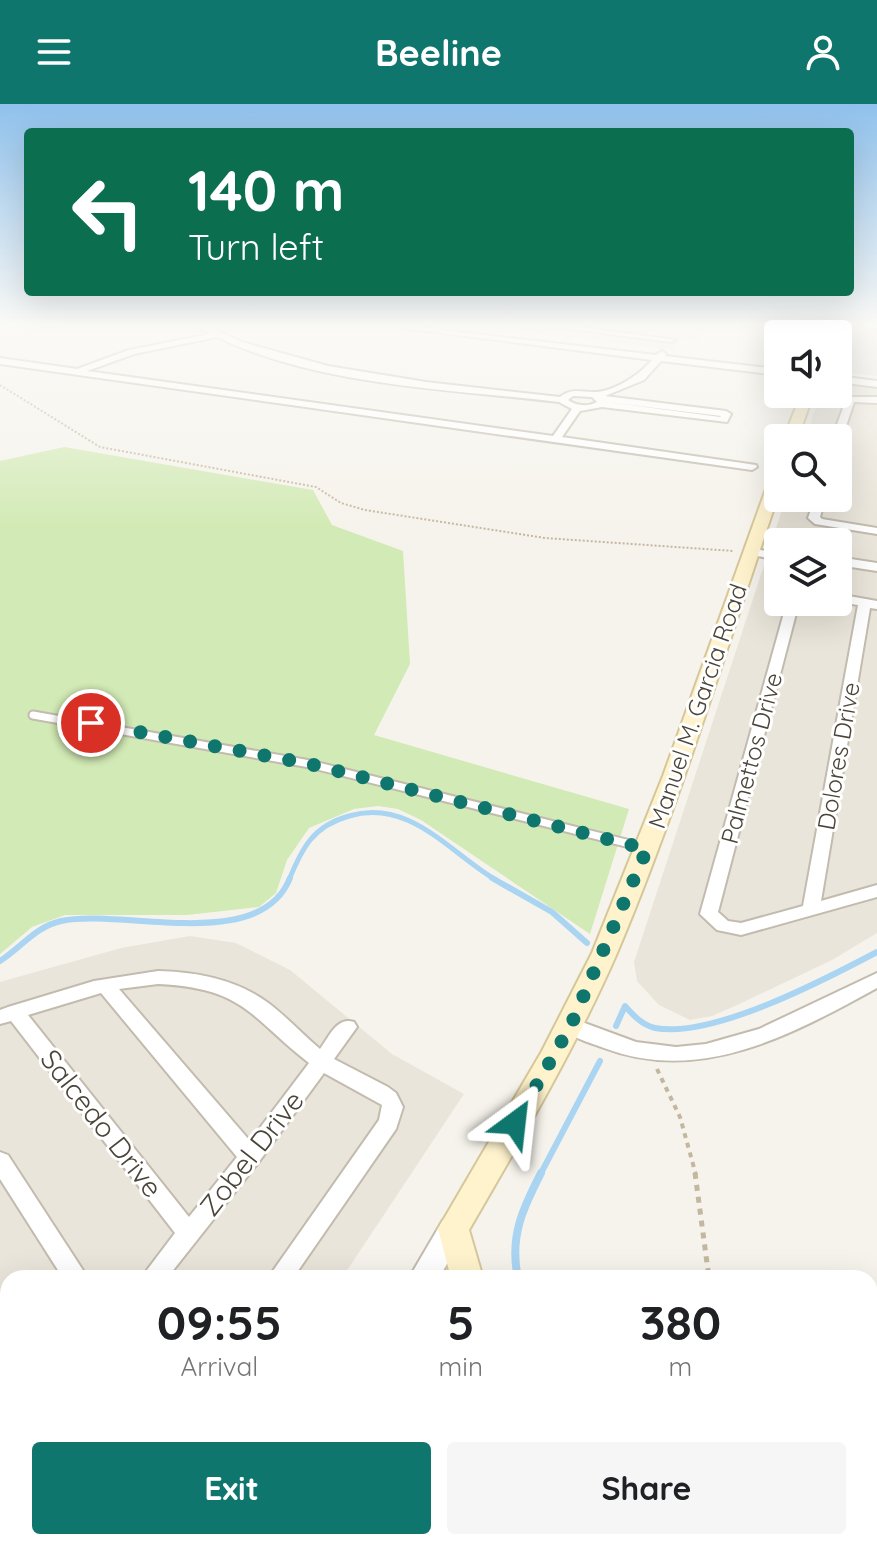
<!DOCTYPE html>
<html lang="en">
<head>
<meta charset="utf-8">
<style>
  body { margin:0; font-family:Quicksand,sans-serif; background:#f6f6f6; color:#202124; height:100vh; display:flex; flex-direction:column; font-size:30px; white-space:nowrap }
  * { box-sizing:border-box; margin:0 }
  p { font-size:26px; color:#757577 }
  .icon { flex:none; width:44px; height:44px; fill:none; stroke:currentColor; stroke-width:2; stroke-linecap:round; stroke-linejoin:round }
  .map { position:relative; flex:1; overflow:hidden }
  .drawer { position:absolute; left:0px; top:1166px; width:878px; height:280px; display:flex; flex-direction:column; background:#fff; border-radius:24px 24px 0 0; box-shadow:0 8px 32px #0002 }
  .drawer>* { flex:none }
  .top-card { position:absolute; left:24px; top:24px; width:830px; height:168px; border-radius:8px; box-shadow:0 8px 32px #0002; background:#0b6e4f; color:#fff; overflow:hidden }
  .buttons { position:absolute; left:764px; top:216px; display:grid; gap:16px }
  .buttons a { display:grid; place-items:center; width:88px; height:88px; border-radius:8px; background:#fff; box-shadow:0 8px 32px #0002; font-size:40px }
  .pin { position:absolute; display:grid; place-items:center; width:68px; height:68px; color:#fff; margin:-34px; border:4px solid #fff; border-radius:50%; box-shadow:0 2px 8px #0007 }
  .me { position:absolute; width:88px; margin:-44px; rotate:30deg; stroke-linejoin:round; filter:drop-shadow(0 0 6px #0008) }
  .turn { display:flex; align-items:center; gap:28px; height:168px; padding:0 32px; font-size:36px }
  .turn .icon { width:104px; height:104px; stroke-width:2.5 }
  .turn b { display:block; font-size:56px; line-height:68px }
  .eta { display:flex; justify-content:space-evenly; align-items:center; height:136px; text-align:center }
  .eta b { font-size:48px; font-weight:800; line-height:56px }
  .primary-button { display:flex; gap:16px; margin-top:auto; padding:16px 32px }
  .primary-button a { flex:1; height:92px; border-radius:8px; background:#0f766e; color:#fff; font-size:32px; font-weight:800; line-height:92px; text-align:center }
  .primary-button a+a { background:#f6f6f6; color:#202124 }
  header { display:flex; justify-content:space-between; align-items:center; height:104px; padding:0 32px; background:#0f766e; color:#fff; font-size:36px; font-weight:800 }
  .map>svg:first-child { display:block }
  .residential { fill:#eae5da; fill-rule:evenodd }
  .industrial { fill:#e6e2dd }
  .green { fill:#d2eab5 }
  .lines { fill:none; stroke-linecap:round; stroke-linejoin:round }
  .stream-far2 { stroke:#a9d4f2; stroke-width:5 }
  .stream-far1 { stroke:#a9d4f2; stroke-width:6 }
  .stream { stroke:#a9d4f2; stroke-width:8 }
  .service-casing { stroke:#c2bbae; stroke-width:11 }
  .minor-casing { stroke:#c2bbae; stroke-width:4 }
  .tertiary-casing { stroke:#c2bbae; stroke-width:4 }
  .secondary-casing { stroke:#d6c79b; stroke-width:4 }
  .path-far2 { stroke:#c4b79f; stroke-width:2; stroke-dasharray:2 2; stroke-linecap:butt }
  .path-far1 { stroke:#c4b79f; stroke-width:4; stroke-dasharray:5 5; stroke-linecap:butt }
  .path { stroke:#c4b79f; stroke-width:5; stroke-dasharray:6 6; stroke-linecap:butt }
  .service { stroke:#fff; stroke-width:7 }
  .minor { fill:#fff; fill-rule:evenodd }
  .tertiary { fill:#fff; fill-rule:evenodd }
  .secondary { fill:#fff3cd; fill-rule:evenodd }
  .route { stroke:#0f766e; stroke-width:14; stroke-dasharray:0 25.2 }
  .labels { text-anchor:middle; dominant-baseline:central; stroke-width:6; stroke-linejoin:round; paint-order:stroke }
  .street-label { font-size:24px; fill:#4b4439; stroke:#fff }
  .near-street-label { font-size:28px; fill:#4b4439; stroke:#fff }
</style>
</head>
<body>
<header><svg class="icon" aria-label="menu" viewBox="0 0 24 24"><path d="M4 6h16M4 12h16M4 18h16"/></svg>Beeline<svg class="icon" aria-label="person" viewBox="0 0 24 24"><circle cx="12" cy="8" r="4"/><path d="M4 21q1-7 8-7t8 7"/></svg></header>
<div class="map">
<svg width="877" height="1446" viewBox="0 0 877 1446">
  <rect width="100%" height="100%" fill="#f6f3ec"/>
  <path class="residential" d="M481,223H708L699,238L680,236L674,246Z
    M838,280L877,285V829L832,856L737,901L712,912L690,916L659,901L637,877L634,858L786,394H838V334H806L820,290H838ZM778,438H838V498H778Z
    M190,832L236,839L290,866L392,950L464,990L342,1174H8V1438H27L0,1446V878L121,844Z"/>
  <path class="industrial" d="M844,223H877V272L838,268V238Z"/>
  <path class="green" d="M64,343L313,386L332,421L403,447L410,560L374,631L629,705L590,830L421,716L398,705L378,702L354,705L309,724L287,756L276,789L259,803L187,811H65L32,823L0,850V357Z"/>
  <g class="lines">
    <path class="stream-far2" d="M289,776C302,744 313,722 349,712C409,694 449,748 496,776"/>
    <path class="stream-far1" d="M492,774L552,808L587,839
      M0,857C22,843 35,823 61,817C124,804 260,850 290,774
      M616,922L625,902C633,911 642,921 655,924C712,935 826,875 877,848
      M540,1071L600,957"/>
    <path class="stream" d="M518,1174C509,1133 523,1104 541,1069
      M611,1438L614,1446"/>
    <defs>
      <path id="service" d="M33,611L310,660L646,744"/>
      <path id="minor" d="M199,223H209L242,238L328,262L426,278L560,293C573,283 582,289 597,288C617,286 640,270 652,256L394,223H416L656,251L662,247L666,250L665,252L778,265V271L661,257L644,276L605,292L726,307L731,310L727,318L602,303L580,307L562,333L756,361L757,363L752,366L0,260V254L77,265L129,246L210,230ZM217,233C319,282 449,285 559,298L572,305L553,332L87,267L134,250ZM573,292L592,293L597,298C587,303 577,302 568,296ZM607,298L721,312L720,313Z
        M556,223H578L675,236L671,238Z
        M847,293H877V299L854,298L842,334L838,337V334H832Z
        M815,394H825L820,413L822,415L877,424V430L815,420L808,414Z
        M751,445L778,448V456L747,450V446Z
        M838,453L877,459V467L838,461Z
        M838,490L877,497V505L870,504L821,797L877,781V793L741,831L717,826L700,810L787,498H799L718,808L728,817L741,819L803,802L858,501L838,498Z
        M158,867C197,868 235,875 267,898C286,912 302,930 320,945C329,933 337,912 354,918L357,923L334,955L388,983L396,989L403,1003L396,1025L293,1174H268L379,1016L382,1001L324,969L258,1059L167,1174H141L175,1129L11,917L0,920V906L8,903L94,877ZM158,880C244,884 249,912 309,959L250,1037L119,885ZM101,889L237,1053L189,1113L28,911Z
        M877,869V884C793,930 701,981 604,944C591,939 568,933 561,921L564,916L571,914L636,938L676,943L706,940L759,925Z
        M0,1048L8,1051L88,1174H63L0,1075Z
        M8,1240V1264L0,1267V1243Z
        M8,1361V1387L0,1390V1364Z"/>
      <path id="tertiary" d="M838,272L877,277V283L838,278Z
        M453,1112L463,1116L467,1125L439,1174H409L443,1116Z
        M142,1438H191L188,1446H139Z"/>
      <path id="secondary" d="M826,223H837L834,230H822Z
        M801,290H813L798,334H784Z
        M778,367V392C726,545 680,700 617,849C575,945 521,1036 469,1126L483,1174H451L438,1125L542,947L592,849L663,672L771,371Z
        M533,1438H571L573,1446H535Z"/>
    </defs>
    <use href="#service" class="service-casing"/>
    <use href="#minor" class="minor-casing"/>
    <use href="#tertiary" class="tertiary-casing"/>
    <use href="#secondary" class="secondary-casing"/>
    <path class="path-far2" d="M0,281L100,343L316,383L341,399L365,406L545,434L734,447"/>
    <path class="path-far1" d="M657,965L680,1013L696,1071"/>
    <path class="path" d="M695,1069L709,1174"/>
    <use href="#service" class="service"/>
    <use href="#minor" class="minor"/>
    <use href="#tertiary" class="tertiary"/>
    <use href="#secondary" class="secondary"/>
  </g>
  <linearGradient id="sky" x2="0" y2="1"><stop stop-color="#8fc1ec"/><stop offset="0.52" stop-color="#fbfaf6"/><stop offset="1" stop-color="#fbfaf6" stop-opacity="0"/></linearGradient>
  <rect width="877" height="425" fill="url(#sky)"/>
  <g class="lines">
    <path class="route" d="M91,619L310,660L647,745L571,921L515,1019"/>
  </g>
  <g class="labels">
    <g class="street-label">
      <text transform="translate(697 602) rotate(-71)">Manuel M. Garcia Road</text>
      <text transform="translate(838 652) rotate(-80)">Dolores Drive</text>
      <text transform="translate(751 654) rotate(-75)">Palmettos Drive</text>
    </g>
    <g class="near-street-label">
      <text transform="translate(102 1019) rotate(52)">Salcedo Drive</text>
      <text transform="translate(251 1049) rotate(-52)">Zobel Drive</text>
    </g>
  </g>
</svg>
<div class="buttons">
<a><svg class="icon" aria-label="sound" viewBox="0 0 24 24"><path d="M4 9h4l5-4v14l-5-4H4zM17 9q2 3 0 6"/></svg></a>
<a><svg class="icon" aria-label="search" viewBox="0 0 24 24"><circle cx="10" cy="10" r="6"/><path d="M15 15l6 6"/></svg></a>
<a><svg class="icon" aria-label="layers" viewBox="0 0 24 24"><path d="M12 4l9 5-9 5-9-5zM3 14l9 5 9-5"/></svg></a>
</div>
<div class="pin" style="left:91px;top:619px;background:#d93025"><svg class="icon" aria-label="arrive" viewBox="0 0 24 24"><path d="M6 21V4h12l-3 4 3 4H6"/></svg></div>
<svg class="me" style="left:515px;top:1019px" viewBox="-20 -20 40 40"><path d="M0-17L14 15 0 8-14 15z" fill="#0f766e" stroke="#fff" stroke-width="4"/></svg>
<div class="top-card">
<div class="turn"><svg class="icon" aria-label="left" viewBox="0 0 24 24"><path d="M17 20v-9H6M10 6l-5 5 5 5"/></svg><div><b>140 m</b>Turn left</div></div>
</div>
<section class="drawer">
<div class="eta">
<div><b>09:55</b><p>Arrival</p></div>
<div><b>5</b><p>min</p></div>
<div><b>380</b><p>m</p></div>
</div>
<div class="primary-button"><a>Exit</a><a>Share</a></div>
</section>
</div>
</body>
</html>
